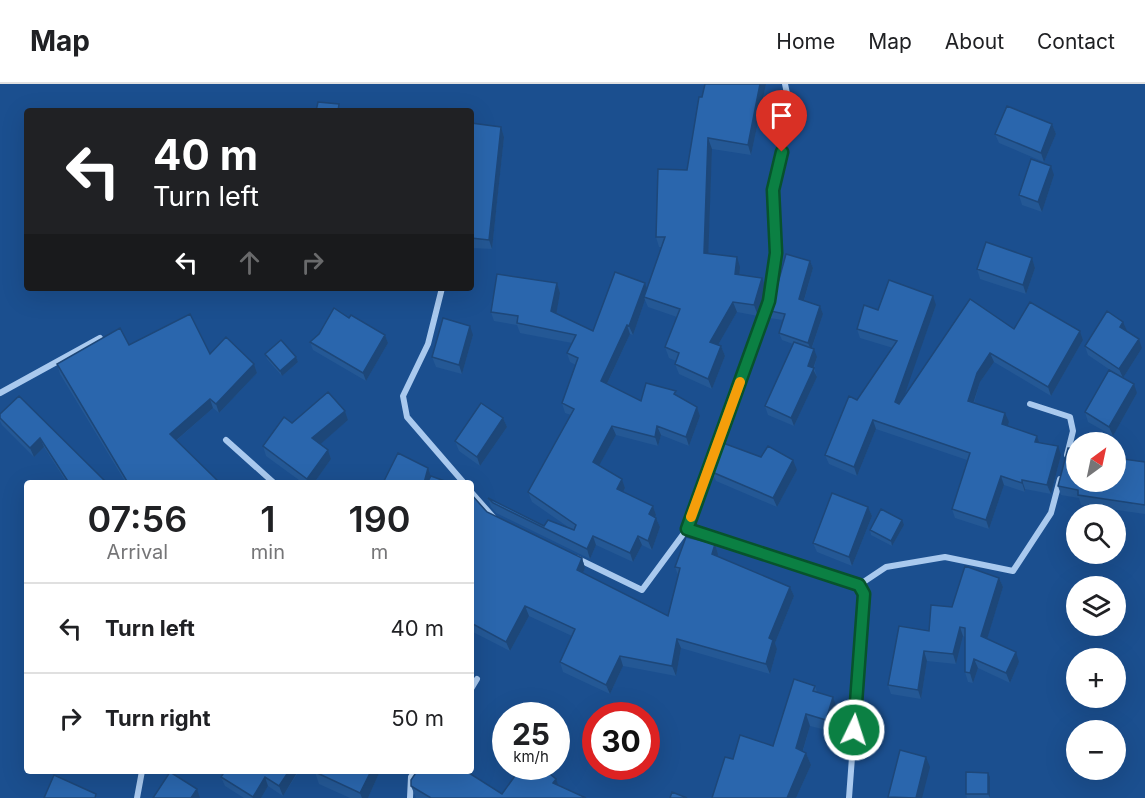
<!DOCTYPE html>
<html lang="en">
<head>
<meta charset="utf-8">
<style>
  body { margin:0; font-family:Inter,sans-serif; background:#f6f6f6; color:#202124; height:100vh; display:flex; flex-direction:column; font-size:22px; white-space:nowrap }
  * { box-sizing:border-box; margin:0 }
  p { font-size:20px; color:#757577 }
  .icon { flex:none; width:33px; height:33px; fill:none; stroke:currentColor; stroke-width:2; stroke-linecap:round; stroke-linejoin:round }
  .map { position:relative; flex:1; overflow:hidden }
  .details { position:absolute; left:24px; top:396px; width:450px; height:294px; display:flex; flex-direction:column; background:#fff; border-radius:6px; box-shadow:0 6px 24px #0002 }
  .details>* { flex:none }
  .guide { position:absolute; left:24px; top:24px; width:450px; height:183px; border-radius:6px; box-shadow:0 6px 24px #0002; background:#202124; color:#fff; overflow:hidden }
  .needle { width:39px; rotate:33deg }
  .tools { position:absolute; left:1066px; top:348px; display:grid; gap:12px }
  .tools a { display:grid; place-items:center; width:60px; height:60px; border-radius:50%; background:#fff; box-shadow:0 6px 24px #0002; font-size:30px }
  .speed { position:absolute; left:492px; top:618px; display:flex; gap:12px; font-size:30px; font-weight:700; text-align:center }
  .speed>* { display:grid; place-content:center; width:78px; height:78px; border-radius:50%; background:#fff; box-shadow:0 6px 24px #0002; line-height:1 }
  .speed small { font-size:15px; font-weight:400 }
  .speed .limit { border:9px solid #d22; background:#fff; color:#111 }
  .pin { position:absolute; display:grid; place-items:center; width:51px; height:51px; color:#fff; margin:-62px -26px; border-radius:50% 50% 50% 0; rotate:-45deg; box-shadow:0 0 6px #0007 }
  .pin .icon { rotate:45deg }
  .me { position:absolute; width:66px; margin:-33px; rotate:4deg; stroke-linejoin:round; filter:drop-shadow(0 0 4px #0008) }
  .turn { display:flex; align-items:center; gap:21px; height:126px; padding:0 30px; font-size:27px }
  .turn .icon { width:78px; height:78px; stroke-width:2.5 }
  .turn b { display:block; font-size:42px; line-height:51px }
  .lanes { display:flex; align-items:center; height:57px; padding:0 30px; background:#0003; justify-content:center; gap:30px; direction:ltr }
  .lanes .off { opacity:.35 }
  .eta { display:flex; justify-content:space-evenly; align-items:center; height:102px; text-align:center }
  .eta b { font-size:36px; font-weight:600; line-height:42px }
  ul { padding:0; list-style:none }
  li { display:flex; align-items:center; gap:18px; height:90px; padding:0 30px; border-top:2px solid #e0e0e0 }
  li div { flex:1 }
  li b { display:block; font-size:22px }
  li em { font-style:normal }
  header { display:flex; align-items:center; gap:36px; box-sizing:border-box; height:84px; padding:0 30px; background:#fff; border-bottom:2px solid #e0e0e0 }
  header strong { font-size:28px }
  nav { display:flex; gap:33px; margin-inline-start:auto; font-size:21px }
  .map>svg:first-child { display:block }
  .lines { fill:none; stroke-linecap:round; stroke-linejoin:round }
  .street { stroke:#a9c9ee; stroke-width:6 }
  .wall { fill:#245895 }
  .shaded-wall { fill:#1d4779 }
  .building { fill:#2a66ad; stroke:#1d4779; stroke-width:1.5 }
  .route-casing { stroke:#07532c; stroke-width:15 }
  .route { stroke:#0b8043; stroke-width:10 }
  .slow { stroke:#f59e0b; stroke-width:10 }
</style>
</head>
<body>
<header>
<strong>Map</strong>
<nav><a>Home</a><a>Map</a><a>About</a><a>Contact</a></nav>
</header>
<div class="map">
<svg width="1145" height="714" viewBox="0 0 1145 714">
  <rect width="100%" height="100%" fill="#1b4f8f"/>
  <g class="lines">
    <path class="street" d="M785,0L791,29L773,106L776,169L769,217L687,445L859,501L864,510L849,714
      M442,204L428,260L403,312L407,333L464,399
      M0,309L100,254
      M1030,320L1070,333L1073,347L1067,371
      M226,356L274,399
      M471,408L494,434
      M576,474L642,506L687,445
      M859,501L886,483L945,473L1013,487L1051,429L1060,395
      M471,605L477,595
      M137,714L142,687
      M410,714L411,693L416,687"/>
  </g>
  <path class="wall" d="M705,0H766L751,71L712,65L708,170L740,183V190L766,204L758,232L737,228L718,261L721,262L725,272L712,305L679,290L675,280L676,277L669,274L665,263L677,233L648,223L645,216L633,251L630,250L607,300L641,317L678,312L697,323L700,332L689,362L661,351L658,362L616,351L599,381L622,395L625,404L623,408L653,422L656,431L655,433L656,434L660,443L652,466L642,461L633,478L596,461L590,475L496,429L491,423L488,414L544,442L571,445L532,418L528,408L571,331L565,329L562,319L576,281L570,278L567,269L572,259L520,249L517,241L494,237L491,228L557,199L560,209L556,230L593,247L647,205L662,163H659L656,153L687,86Z
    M471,39L501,43L504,53L492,165L471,164Z
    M1052,40L1056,50L1044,78L999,59L995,50Z
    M1054,91L1042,128L1022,121L1019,111Z
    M1032,174L1035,184L1026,210L980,195L977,185Z
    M810,177L813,184L804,217L820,222L823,230L812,264L817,273L814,284L817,293L794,342L768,331L765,322L793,260L782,256L779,249L783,236L769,234L766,226L778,199Z
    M936,221L903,314L1014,245L1080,247L1083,256L1051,312L994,278L980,298L974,319L1009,338L1007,342L1037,352L1039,359L1061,371L1051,410L1025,405V408L1004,401L989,445L955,434L952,425L967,376L876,345L857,392L829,380L825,371L857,316L893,264L860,254L857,245L878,226Z
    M349,234L385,251L388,259L366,297L313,266L310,258Z
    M1127,247L1139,255L1142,264L1123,294L1137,309L1113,352L1088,338L1085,328L1119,292L1088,271L1085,262Z
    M473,251L462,290L436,283L432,273Z
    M129,261L210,270L254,280L257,289L219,329L213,324L177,356L220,399H126L60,290L57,280Z
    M265,270L296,273L298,278L282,292L267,275Z
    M19,312L107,399H67L44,363L34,373L2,341L0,337V330Z
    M345,327L348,336L320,360L328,366L331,375L314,399H303L266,372L263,362L292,339Z
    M503,334L507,343L480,382L459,367L455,357Z
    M761,373L797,386L777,423L716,397L712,388Z
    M1145,378V430L1081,421L1079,414L1061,411L1058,402Z
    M471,410L487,428L582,474L585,484L583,489L668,532L678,491L675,483L715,460L718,470V472L790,503L794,512L775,559L777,565L770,590L681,564L676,592L623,582L610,610L563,588L560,578L572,552L529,532L510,567L471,547Z
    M868,423L872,432L852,482L817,468L813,459Z
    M904,441L892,462L871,451L870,446Z
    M999,494L1003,503L987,555L1019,578L1010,599L978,584L973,599L968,598L965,588V553L963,552L956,580L927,577L921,615L891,610L888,601L929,547L952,523Z
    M815,602L817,608L837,625L830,647L810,642L803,667L806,669L811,681L796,714H712L733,675L773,662Z
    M299,687L283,712L268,702L261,714H244L225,702L221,693Z
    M380,687L368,714H350L319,700L315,688Z
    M990,693V714H967L966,710Z
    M411,702L502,710L559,702L586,714H416Z"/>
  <path class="shaded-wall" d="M760,0H766L751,71L748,61Z
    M1052,40L1056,50L1044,78L1041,69Z
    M501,43L504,53L492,165L489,156Z
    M708,54L712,65L708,179L704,169Z
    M1051,82L1054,91L1042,128L1038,118Z
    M737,173L740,183L739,200L735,190Z
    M1032,174L1035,184L1026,210L1023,201Z
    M810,177L813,184L802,223L799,215Z
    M762,194L766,204L758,232L754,221Z
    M557,199L560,209L555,237L551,227Z
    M645,199L648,208L644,213L645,216L633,251L629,242Z
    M933,212L936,221L899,327L895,318Z
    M733,218L737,228L714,268L710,258Z
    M820,222L823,230L811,266L808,259Z
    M1123,238L1127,247L1120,243Z
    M627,241L630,250L604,306L601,297Z
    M470,242L473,251L462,290L459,281Z
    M1080,247L1083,256L1051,312L1048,303Z
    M385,251L388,259L366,297L363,289Z
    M1139,255L1142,264L1123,294L1119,285Z
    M721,262L725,272L712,305L708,295Z
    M814,265L817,273L813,285L817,293L794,342L791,334Z
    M990,269L994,278L980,298L971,326L968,317L977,289Z
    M296,273L298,278L282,292L280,287Z
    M254,280L257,289L219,329L216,320Z
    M1134,300L1137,309L1113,352L1109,343Z
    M210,315L213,324L173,359L170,350Z
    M697,323L700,332L689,362L686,353Z
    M345,327L348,336L316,364L312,354Z
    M1005,329L1009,338L1005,349L1002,340Z
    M503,334L507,343L480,382L477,373Z
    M873,336L876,345L857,392L854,383Z
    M612,342L616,351L596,387L593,378Z
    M657,342L661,351L658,362L655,353Z
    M1037,352L1040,361L1035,358Z
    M40,354L44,363L34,373L30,364Z
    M1058,362L1061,371L1051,410L1047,401Z
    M328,366L331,375L314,399H308L307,395Z
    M793,376L797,386L777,423L773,414Z
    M428,384L431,393L430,399H424Z
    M1001,392L1004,401L989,445L986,436Z
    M622,395L625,404L620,414L617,405Z
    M1022,396L1025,405V408L1022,399Z
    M653,422L656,431L652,440L649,430Z
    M868,423L872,432L852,482L849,473Z
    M656,434L660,443L652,466L648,457Z
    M902,436L904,441L892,462L891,457Z
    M593,452L596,461L590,475L587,465Z
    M638,452L642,461L633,478L630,469Z
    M715,460L718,470L716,479L712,470Z
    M582,474L585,484L580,496L577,486Z
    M999,494L1003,503L985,562L981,552Z
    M790,503L794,512L775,559L777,565L770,590L766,580L769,554Z
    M525,522L529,532L510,567L506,558Z
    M960,543L963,552L956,580L953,570Z
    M677,555L681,564L676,592L672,582Z
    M924,567L927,577L921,615L918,606Z
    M1016,568L1019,578L1010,599L1006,589Z
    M620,572L623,582L610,610L606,601Z
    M974,575L978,584L973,599L970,589Z
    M833,613L837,625L830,647L826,636Z
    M806,630L810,642L800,676L796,664Z
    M806,669L811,681L796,714H787Z
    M926,673L930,683L922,714H916Z
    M289,687H298L283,712L279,702Z
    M371,687H380L368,714H362L360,709Z
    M988,689L990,693V714L988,710Z
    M265,693L268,702L261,714H253V713Z
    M556,695L560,706L553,699Z
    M197,705L200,714H191Z"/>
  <path class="building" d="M705,0H760L748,61L708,54L704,169L737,173L735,190L762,194L754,221L733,218L710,258L721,262L708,295L675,280L679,269L665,263L680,225L644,213L665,153H656L658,85L687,86L699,13H702Z
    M318,18L339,20L338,27H316Z
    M1007,22L1052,40L1041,69L995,50Z
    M471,39L501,43L489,156L471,154Z
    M1031,75L1051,82L1038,118L1019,111Z
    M986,158L1032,174L1023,201L977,185Z
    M786,170L810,177L799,215L820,222L808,259L779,249L785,230L766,226L773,198L778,199Z
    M615,188L645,199L629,242L627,241L601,297L641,317L646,299L676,307L674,310L697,323L686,353L657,342L655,353L612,342L593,378L622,395L617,405L653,422L649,430L656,434L648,457L638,452L630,469L593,452L587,465L493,419L488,414L544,442L548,436L574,446L576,441L528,408L574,325L562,319L578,274L567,269L576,251L517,239L518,232L491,228L497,190L557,199L551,227L593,247Z
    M889,196L933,212L895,318L899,320L970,215L1014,245L1030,218L1080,247L1048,303L990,269L977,289L968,317L1005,329L1002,340L1037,352L1035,358L1058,362L1047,401L1022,396V399L1001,392L986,436L952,425L970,369L873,336L854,383L825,371L849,312L857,316L897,257L857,245L864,221L878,226Z
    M334,224L349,234L351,231L385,251L363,289L310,258L319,250Z
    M1107,227L1123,238L1120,243L1139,255L1119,285L1085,262Z
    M190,230L210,270L226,253L254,280L216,320L210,315L170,350L220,399H128L57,280L120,244L129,261Z
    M443,234L470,242L459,281L432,273Z
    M281,256L296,273L280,287L265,270Z
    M794,258L814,265L808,282L814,284L791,334L765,322Z
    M1109,286L1134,300L1109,343L1085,328Z
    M328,308L345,327L312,354L328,366L307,395L263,362L284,333L292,339Z
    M19,312L107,399H69L40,354L30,364L0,334V330Z
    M481,319L503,334L477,373L455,357Z
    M723,359L761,373L768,362L793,376L773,414L712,388Z
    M1068,364L1077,365V398H1116V374L1145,378V421L1078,411V406L1058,402Z
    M398,369L428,384L424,399H383Z
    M431,392L450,399H427Z
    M832,409L868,423L849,473L813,459Z
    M471,410L487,428L582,474L577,486L668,532L680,484L675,483L686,453L715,460L712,470L790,503L769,554L773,556L766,580L677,555L672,582L620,572L606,601L560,578L575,545L525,522L506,558L471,539Z
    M881,425L902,436L891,457L870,446Z
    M965,482L999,494L981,552L1016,568L1006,589L974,575L970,589L965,588V544L960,543L953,570L924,567L918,606L888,601L899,542L929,547L931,521L952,523Z
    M794,595L815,602L813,607L833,613L826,636L806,630L796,664L806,669L787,714H712L725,673L733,675L740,651L773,662Z
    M900,666L926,673L916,714L888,713Z
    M522,682H540L556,695L553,699L586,714H431L411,702V696L417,687H466L502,710Z
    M225,687H289L279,702L265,693L253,713L221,693Z
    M315,687H371L360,709L315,688Z
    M170,688L197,705L191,714H153Z
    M966,688L988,689V710H966Z
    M54,691L96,710L95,714H44Z
    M672,708L687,714H670Z"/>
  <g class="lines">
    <defs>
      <path id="route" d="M782,68L773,106L776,169L769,217L687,445L859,501L864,510L854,646"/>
    </defs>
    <use href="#route" class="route-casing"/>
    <use href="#route" class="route"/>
    <path class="slow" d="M691,433L740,298"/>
  </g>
</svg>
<div class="tools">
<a><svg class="needle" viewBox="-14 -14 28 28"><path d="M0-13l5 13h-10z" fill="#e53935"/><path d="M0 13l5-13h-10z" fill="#757577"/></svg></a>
<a><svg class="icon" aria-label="search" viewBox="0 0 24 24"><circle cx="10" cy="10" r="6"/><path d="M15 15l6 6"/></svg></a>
<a><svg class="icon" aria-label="layers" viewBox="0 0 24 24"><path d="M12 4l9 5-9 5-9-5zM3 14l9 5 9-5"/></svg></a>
<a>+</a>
<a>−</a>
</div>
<div class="speed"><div>25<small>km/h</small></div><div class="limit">30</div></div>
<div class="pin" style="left:782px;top:68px;background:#d93025"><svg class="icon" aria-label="arrive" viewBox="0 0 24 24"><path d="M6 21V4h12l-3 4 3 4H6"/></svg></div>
<svg class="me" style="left:854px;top:646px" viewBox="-20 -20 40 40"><circle r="17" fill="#0b8043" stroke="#fff" stroke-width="3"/><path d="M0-11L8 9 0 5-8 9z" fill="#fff"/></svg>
<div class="guide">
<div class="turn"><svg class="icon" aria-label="left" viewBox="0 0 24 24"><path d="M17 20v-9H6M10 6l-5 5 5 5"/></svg><div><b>40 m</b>Turn left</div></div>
<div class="lanes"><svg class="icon" aria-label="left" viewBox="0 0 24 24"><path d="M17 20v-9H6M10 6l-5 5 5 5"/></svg><svg class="icon off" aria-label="ahead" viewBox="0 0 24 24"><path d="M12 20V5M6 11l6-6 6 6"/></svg><svg class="icon off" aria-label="right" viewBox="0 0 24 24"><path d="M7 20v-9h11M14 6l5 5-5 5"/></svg></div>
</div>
<section class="details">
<div class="eta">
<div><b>07:56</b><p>Arrival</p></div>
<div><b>1</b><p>min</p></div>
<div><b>190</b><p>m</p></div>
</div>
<ul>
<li><svg class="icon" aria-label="left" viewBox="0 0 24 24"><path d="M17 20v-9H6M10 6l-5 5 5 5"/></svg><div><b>Turn left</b></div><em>40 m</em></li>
<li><svg class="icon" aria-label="right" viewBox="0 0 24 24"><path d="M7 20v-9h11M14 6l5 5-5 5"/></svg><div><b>Turn right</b></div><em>50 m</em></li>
</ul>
</section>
</div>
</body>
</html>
